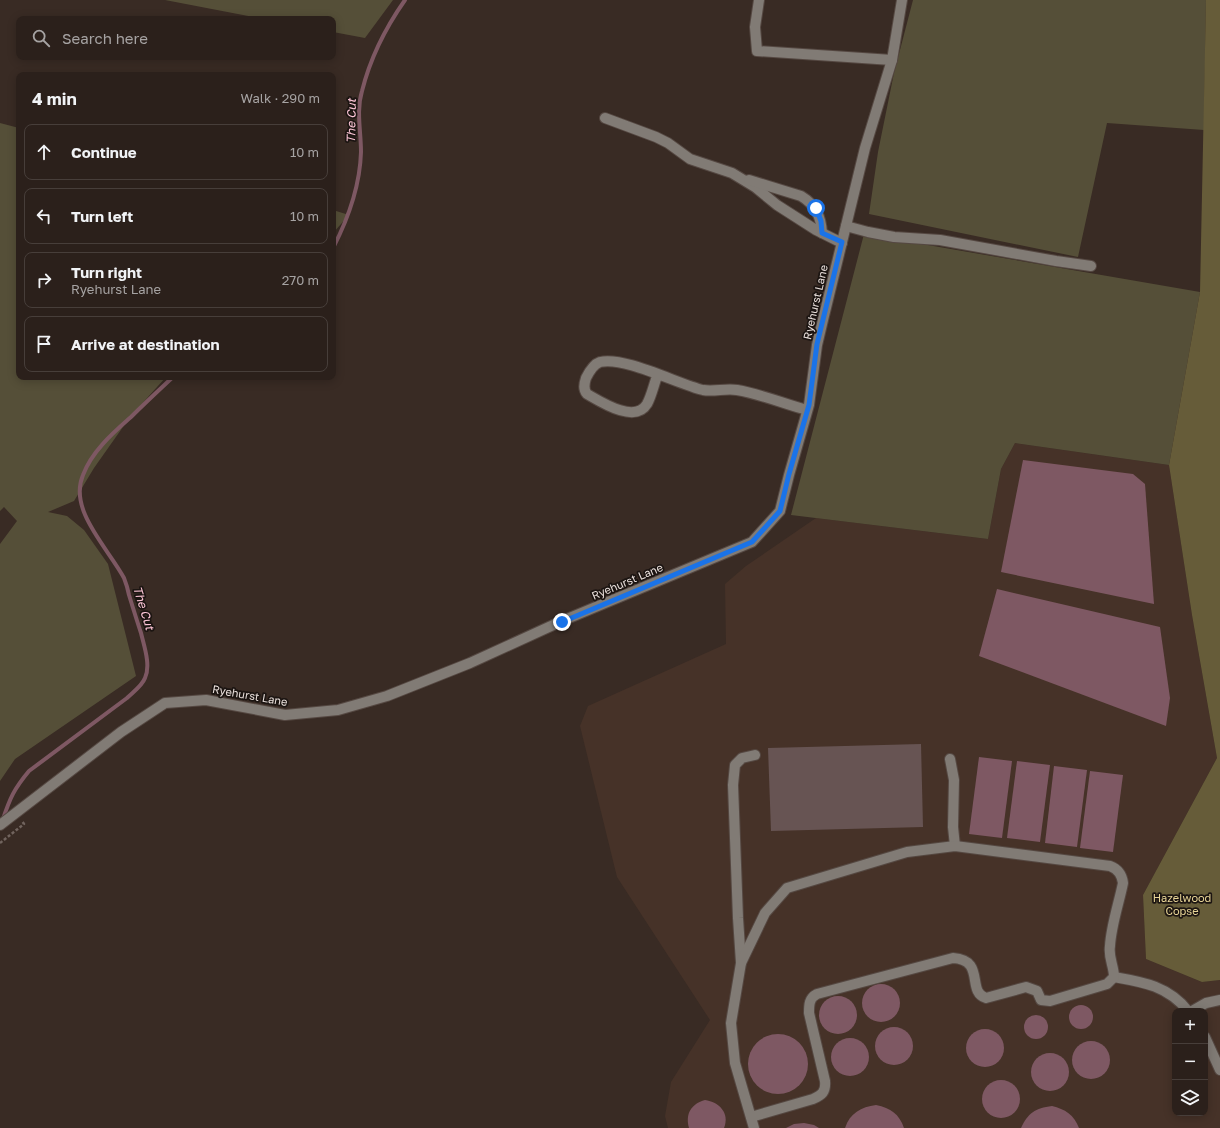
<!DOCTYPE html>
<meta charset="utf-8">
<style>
body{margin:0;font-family:"Golos Text",sans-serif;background:#332824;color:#f1f3f6}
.controls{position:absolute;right:12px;bottom:12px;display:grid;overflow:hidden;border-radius:8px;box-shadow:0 2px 10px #0003}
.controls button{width:36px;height:36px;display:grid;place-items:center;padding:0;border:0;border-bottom:1px solid #473e3a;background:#2b201b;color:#f1f3f6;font:20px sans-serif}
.stop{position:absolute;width:12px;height:12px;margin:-9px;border:3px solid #1a73e8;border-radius:50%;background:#fff}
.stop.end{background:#1a73e8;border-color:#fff;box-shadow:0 1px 4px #0008}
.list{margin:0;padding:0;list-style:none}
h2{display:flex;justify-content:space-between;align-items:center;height:52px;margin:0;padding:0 16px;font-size:17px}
h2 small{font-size:13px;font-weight:400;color:#a6a3a3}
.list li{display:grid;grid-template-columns:26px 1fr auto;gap:12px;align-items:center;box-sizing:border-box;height:56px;margin:0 8px 8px;padding:0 8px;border:1px solid #473e3a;border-radius:8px}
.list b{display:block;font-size:15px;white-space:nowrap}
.list p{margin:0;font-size:13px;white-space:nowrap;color:#a6a3a3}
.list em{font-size:13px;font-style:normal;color:#a6a3a3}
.icon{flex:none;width:22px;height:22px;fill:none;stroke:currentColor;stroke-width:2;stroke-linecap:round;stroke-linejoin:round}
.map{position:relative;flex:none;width:1220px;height:1128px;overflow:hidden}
.search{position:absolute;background:#2b201b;box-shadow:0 2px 10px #0003;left:16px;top:16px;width:320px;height:44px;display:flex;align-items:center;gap:10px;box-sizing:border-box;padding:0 14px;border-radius:8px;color:#a6a3a3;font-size:15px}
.panel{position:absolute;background:#2b201b;box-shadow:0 2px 10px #0003;left:16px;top:72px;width:320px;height:308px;border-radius:8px}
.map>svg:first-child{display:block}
.built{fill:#463228;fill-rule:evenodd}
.green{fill:#554f38}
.forest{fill:#665c39}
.water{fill:#7e5863}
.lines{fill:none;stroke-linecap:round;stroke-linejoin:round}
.stream{stroke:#7e5863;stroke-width:4}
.building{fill:#675453}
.minor-casing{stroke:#554842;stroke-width:12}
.path{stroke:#71645e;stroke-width:2.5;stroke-dasharray:3 2;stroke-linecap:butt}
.minor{stroke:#817b75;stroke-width:10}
.route{stroke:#1a73e8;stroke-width:5}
.labels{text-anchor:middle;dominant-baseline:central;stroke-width:3.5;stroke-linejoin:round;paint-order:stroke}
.street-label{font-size:11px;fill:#ebe1dd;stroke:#1c1512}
.park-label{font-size:11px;fill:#e7d496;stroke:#1c1512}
.water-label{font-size:12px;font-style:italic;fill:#ffc7d8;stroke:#1c1512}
</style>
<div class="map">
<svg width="1220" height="1128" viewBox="0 0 1220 1128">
<rect width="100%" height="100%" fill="#392b24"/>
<path class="built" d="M 1015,443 L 1169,465 L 1192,615 L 1217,758 L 1143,895 L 1146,959 L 1202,982 L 1220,980 L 1220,1128 L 668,1128 L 665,1116 L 671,1082 L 710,1020 L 617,877 L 580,726 L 588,706 L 726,644 L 725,584 L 746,566 L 816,518 L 988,539 L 1001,469 ZM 1175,1011 L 1205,1011 L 1205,1113 L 1175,1113 Z"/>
<g class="green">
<path d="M 165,0 L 393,0 L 365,38 L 333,32 L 333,19 L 264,19 Z"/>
<path d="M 913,0 L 1206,0 L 1204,130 L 1107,123 L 1078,257 L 869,214 L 878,152 L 894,73 Z"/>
<path d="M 0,123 L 19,128 L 19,377 L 166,377 L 130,417 L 94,468 L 74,501 L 48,512 L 67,516 L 84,530 L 108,564 L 136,676 L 15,759 L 0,781 L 0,544 L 17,521 L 4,507 L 0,511 Z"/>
<path d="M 333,210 L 349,215 L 333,233 Z"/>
<path d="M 864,234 L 1200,292 L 1169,465 L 1015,443 L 1001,469 L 988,539 L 791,515 Z"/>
</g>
<path class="forest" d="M 1206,0 L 1220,0 L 1220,980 L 1202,982 L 1146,959 L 1143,895 L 1217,758 L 1192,615 L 1169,465 L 1200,292 Z"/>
<g class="water">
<path d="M 1023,460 L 1133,474 L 1145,484 L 1154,604 L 1001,572 Z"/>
<path d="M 997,589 L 1160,627 L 1170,698 L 1166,726 L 979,656 Z"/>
<path d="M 979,757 L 1012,761 L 1002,838 L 969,834 Z"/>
<path d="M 1017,761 L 1050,765 L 1040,842 L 1007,838 Z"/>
<path d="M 1054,766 L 1087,770 L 1077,847 L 1045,843 Z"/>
<path d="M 1090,771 L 1123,775 L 1113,852 L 1080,848 Z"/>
<circle cx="881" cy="1003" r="19"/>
<circle cx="838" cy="1015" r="19"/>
<circle cx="1081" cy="1017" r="12"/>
<circle cx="1036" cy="1027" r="12"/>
<circle cx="894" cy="1046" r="19"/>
<circle cx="985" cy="1048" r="19"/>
<circle cx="778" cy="1064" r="30"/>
<circle cx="850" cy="1057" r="19"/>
<circle cx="1091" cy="1060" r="19"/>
<circle cx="1050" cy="1072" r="19"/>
<circle cx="1001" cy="1099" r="19"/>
<path d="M 705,1100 C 719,1102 730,1113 724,1128 L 689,1128 C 685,1114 691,1104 705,1100 Z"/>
<path d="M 876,1105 C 891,1108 899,1114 904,1128 L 845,1128 C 850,1113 861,1107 876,1105 Z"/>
<path d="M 1052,1106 C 1065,1109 1074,1115 1079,1128 L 1021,1128 C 1028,1113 1035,1108 1052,1106 Z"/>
<path d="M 804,1123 L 814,1125 L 819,1128 L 786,1128 L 794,1124 Z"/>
</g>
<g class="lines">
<g class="stream">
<path d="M 333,248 C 348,219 360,185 361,152 C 361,131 356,111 362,91 C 370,59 386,27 405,0"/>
<path d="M 3,819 C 10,798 14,789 29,771 L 127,698 C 133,692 142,686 145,678 C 151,665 144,646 141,633 C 137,621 133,608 129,595 C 128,590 126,583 124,578 C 108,548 68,510 83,475 C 92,451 113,433 131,417 C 145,403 159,390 173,377"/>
</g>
</g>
<path class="building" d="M 921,744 L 923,827 L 771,831 L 768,748 Z"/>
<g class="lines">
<g class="minor-casing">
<g id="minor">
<path d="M 759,0 L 755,27 L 757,51 L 892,60"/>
<path d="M 605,118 L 656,137 L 668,143 L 690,159 L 732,173 L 755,187 L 777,205 L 816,230 L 842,243"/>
<path d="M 749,180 L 801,196 C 816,205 821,217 822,233"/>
<path d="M 846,226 L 868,232 L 894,237 L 940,240 L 1056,261 L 1091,266"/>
<path d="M 658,374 C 654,383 652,395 647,404 C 635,424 601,402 587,394 C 583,389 584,384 586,378 C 589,372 594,364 600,362 C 624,356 678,384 703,390 C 714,392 726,388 737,390 C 761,394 784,404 807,410"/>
<path d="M 950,759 L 954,780 L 953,827 L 955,846"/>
<path d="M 0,825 L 121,732 L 165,703 L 206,700 L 285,715 L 338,710 L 387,696 L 470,663 L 562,621 L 752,542 L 780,511 L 789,475 L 809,405 L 817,345 L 822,324 L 865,148 L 892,60 L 902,0"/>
<path d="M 741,963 L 738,918 L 733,785 L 735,765 L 742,758 L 755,755"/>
<path d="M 1114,977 C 1143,982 1168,986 1188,1011"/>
<path d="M 1192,1011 L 1206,1003 L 1220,1000"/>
<path d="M 1205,1037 L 1220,1070"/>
<path d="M 751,1117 L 813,1099 C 822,1095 826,1092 825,1081 L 809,1013 C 809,1005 809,998 817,994 L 953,958 C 986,960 966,992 986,998 L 1026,987 L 1037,991 L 1041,1000 L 1050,1001 L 1107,984 L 1114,977 C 1114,966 1108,957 1110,946 C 1111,926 1119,903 1123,883 C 1122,875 1118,869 1110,866 L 955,846 L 907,852 L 787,888 L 765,913 L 741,963 L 731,1023 L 735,1063 L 754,1128"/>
</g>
</g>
<path class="path" d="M 0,843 L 24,824 L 22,821"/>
<use href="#minor" class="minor"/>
</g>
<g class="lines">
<path class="route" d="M 562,622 L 752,542 L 780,511 L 789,474 L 809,405 L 817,344 L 842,242 L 822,233 L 821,221 L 816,208"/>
</g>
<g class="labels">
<g class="street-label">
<text transform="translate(815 302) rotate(-77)">Ryehurst Lane</text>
<text transform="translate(627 581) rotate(-23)">Ryehurst Lane</text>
<text transform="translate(250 695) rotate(10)">Ryehurst Lane</text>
</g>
<g class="park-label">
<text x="1182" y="897">Hazelwood<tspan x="1182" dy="13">Copse</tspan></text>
</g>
<g class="water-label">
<text transform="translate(351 121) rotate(-89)">The Cut</text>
<text transform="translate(144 608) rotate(73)">The Cut</text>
</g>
</g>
</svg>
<div class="controls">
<button>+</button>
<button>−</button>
<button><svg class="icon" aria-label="layers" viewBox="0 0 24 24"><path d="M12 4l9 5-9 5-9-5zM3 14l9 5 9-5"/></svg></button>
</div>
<div class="stop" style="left:816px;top:208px"></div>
<div class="stop end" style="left:562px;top:622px"></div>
<div class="search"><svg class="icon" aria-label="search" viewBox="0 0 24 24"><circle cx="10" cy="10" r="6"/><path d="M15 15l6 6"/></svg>Search here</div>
<section class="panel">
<h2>4 min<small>Walk · 290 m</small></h2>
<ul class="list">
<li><svg class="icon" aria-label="ahead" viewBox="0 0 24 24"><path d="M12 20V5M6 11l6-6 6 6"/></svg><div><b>Continue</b></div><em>10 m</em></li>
<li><svg class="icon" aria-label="left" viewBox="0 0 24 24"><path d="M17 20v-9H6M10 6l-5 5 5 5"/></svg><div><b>Turn left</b></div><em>10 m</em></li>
<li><svg class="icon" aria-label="right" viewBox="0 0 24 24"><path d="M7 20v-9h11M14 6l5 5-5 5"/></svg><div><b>Turn right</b><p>Ryehurst Lane</p></div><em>270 m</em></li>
<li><svg class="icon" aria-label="arrive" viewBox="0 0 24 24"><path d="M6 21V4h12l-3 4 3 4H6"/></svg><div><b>Arrive at destination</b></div></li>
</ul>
</section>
</div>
